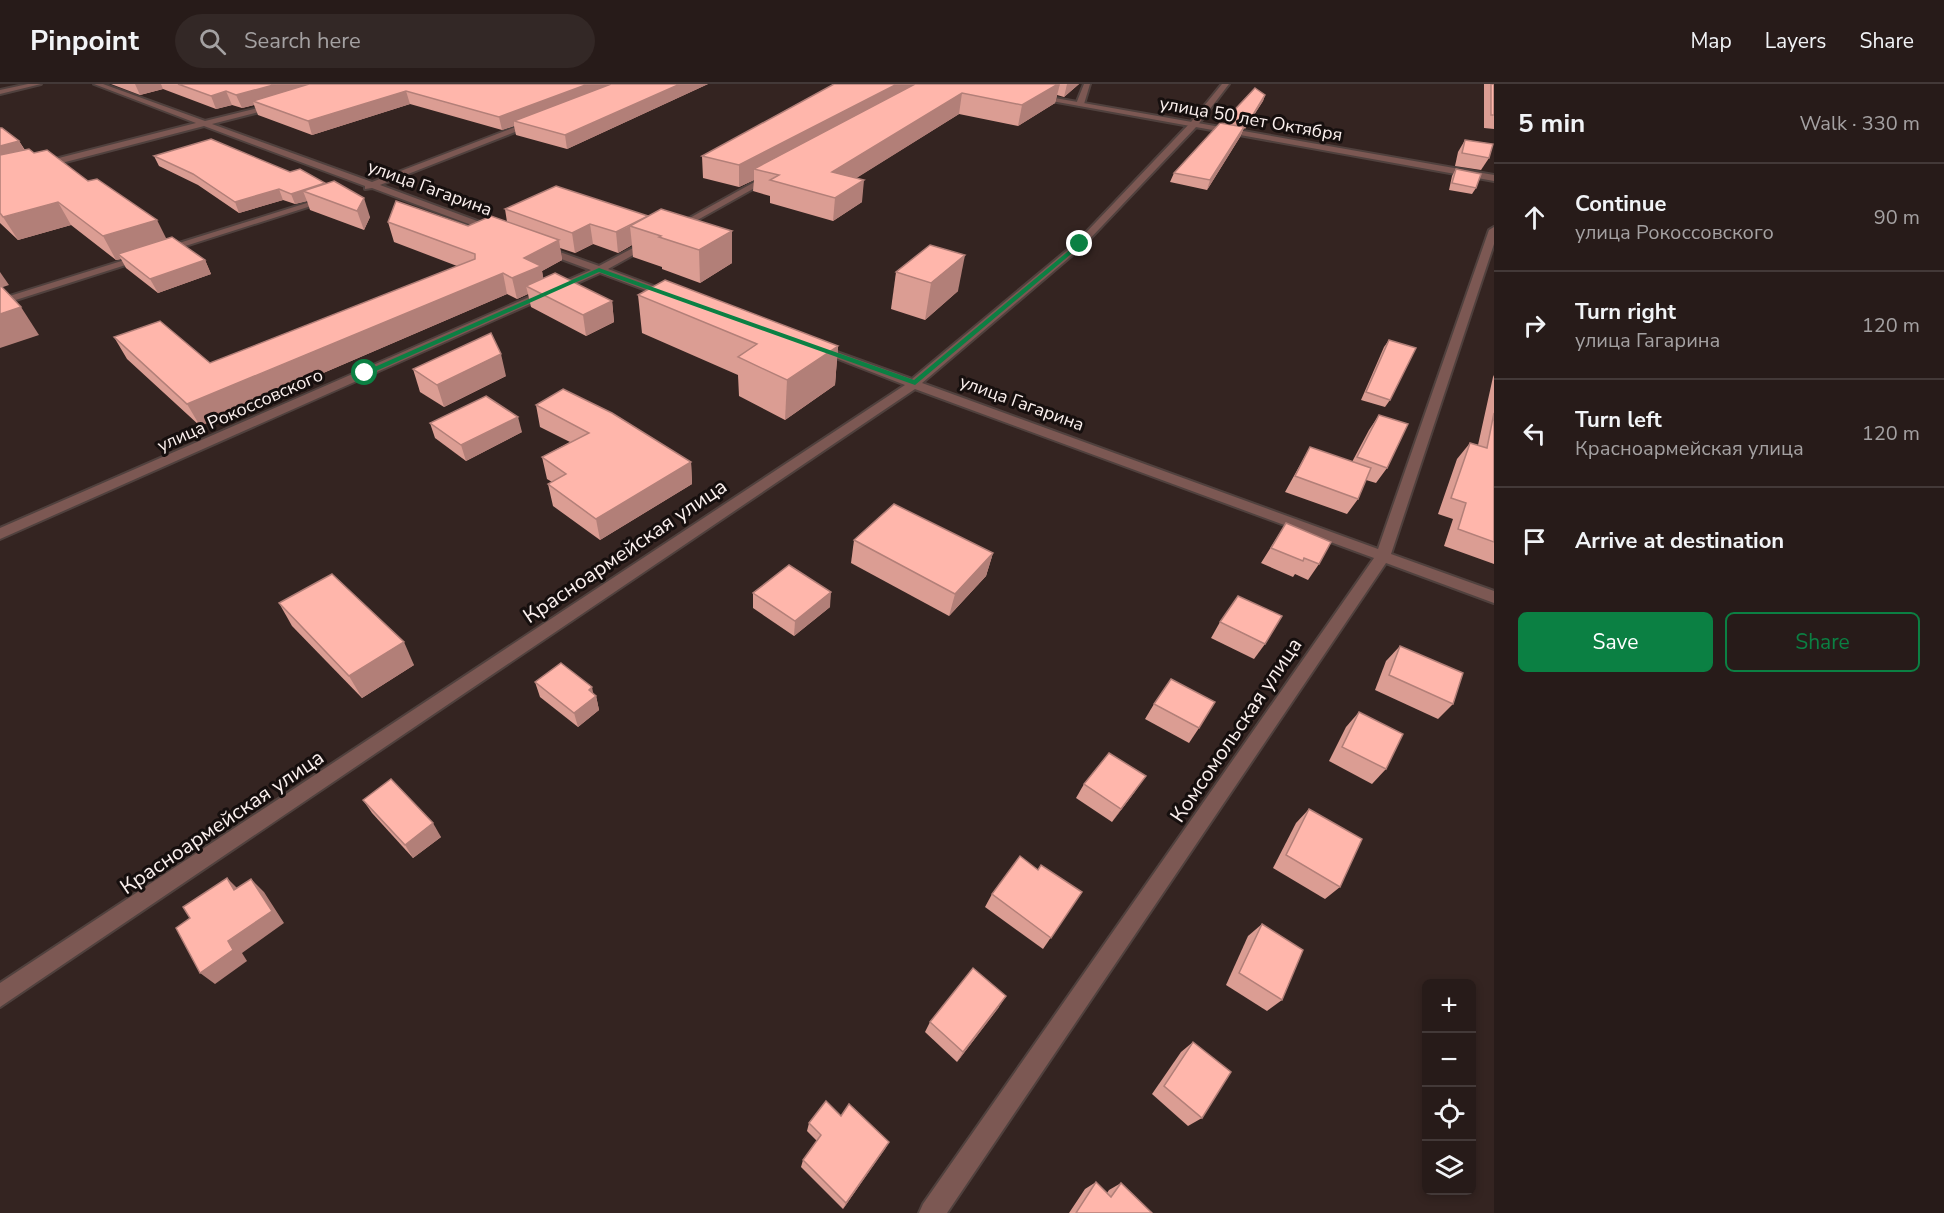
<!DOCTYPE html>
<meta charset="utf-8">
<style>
body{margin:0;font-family:"Nunito Sans",sans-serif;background:#332826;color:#f1f3f6}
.controls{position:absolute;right:18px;bottom:18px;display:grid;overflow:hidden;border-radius:9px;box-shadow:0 3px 9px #0003}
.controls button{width:54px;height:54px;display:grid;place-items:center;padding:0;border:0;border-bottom:2px solid #433938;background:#271b19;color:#f1f3f6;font:30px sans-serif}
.stop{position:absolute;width:18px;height:18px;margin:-14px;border:4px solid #0b8043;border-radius:50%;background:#fff}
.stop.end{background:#0b8043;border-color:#fff;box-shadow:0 2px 6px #0008}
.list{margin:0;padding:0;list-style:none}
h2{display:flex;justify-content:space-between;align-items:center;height:78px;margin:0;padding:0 24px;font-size:26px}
h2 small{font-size:20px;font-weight:400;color:#a4a1a2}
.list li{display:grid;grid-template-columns:39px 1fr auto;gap:18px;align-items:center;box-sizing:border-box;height:108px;padding:0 24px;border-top:2px solid #433938}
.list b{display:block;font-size:22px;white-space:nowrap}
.list p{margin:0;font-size:20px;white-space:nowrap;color:#a4a1a2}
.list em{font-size:20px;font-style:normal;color:#a4a1a2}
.actions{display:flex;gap:12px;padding:18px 24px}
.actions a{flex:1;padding:14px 0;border:2px solid #0b8043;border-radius:9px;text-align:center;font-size:21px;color:#0b8043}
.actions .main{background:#0b8043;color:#fff}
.icon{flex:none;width:33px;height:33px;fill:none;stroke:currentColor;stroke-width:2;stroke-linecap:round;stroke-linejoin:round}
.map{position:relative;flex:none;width:1494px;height:1129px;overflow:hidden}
header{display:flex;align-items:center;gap:36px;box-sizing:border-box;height:84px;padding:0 30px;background:#271b19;border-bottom:2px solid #433938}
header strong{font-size:28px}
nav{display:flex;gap:33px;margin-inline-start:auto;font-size:21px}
.search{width:420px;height:54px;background:#332826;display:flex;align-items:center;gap:15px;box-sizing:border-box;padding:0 21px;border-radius:33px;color:#a4a1a2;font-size:22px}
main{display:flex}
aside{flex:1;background:#271b19}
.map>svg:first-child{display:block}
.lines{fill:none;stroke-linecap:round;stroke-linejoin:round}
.minor-casing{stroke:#50413e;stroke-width:4}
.tertiary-casing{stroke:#50413e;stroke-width:4}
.minor{fill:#7c5853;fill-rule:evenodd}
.tertiary{fill:#7c5853;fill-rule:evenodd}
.wall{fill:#db9d93}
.shaded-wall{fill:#b27f78}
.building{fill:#ffb6ab;stroke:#b27f78;stroke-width:1.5}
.route{fill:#0b8043}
.labels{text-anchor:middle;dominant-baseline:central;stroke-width:6;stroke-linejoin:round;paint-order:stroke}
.far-street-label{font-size:18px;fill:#fbf0ee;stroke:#160f0e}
.street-label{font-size:21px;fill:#fbf0ee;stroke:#160f0e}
</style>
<header>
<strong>Pinpoint</strong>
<div class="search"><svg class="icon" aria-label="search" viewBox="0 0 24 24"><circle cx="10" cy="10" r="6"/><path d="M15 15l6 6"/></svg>Search here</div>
<nav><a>Map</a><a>Layers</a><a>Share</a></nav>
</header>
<main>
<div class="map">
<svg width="1494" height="1129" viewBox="0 0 1494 1129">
<rect width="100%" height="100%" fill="#342421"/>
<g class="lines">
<g class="minor-casing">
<g id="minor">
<path d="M 28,0 L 41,0 L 0,10 L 0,6 Z"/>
<path d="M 94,0 L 103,0 L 205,37 L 279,19 L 279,23 L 212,40 L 372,98 L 531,37 L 538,39 L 380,101 L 496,144 L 498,146 L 493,149 L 372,104 L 365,105 L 365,102 L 204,42 L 0,95 L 0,89 L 196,39 Z"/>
<path d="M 1084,0 L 1090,0 L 1084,20 L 1080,22 L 1076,20 Z"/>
<path d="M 1222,0 L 1229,0 L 1197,42 L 1083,162 L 922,299 L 1378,465 L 1489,146 L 1494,143 L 1494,160 L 1391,470 L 1494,507 L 1494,519 L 1386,479 L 947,1129 L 919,1129 L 923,1120 L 1374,474 L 915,305 L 0,923 L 0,899 L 902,303 L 905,301 L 810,264 L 812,262 L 820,262 L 912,295 L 1077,158 L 1191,38 Z"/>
<path d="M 769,90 L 776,92 L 676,148 L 668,146 Z"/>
<path d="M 326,113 L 333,115 L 0,221 L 0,215 Z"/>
<path d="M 650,155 L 653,156 L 653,160 L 608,185 L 675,210 L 675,214 L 667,214 L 600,189 L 0,455 L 0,444 L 591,186 L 537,166 L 537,162 L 543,162 L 599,182 Z"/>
</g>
</g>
<g class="tertiary-casing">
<path id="tertiary" d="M 1032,10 L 1494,91 L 1494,97 L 1035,14 Z"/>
</g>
<use href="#minor" class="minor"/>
<use href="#tertiary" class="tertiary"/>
</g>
<g class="wall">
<path d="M 111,0 L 708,0 L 567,65 L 516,51 L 514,42 L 502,46 L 410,20 L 312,51 L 258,31 L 254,21 L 242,24 L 232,21 L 216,25 L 163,5 L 140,11 Z"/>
<path d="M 834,0 L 1079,0 L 1064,13 L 1057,11 L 1055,19 L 1018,42 L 959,30 L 856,94 L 862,118 L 833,137 L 770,119 L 770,112 L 753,107 L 754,96 L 739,103 L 703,94 L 702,72 Z"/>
<path d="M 1484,0 L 1494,0 L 1494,45 L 1484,44 Z"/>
<path d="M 1265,11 L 1263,17 L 1245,45 L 1244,44 L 1240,53 L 1207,106 L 1170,98 L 1174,89 L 1224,40 L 1226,35 Z"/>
<path d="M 0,44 L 19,57 L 25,66 L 34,69 L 88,97 L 166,155 L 205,176 L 211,190 L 158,209 L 126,184 L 121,175 L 116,176 L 71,141 L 18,156 L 0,139 Z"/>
<path d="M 1465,56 L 1489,74 L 1481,86 L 1455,82 L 1458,68 Z"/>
<path d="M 154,72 L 290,88 L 325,99 L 370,133 L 364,146 L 310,126 L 307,117 L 295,120 L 283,116 L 239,129 L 198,101 L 159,82 Z"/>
<path d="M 1456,85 L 1476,104 L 1472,110 L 1449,106 L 1452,92 Z"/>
<path d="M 556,102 L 732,179 L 700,199 L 662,185 L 662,183 L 633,173 L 632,161 L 618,169 L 593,160 L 575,169 L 560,164 L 562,176 L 542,187 L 543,194 L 612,217 L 614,238 L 586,252 L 531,223 L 528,210 L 517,215 L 507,210 L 200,342 L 127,275 L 114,253 L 210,279 L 457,182 L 394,158 L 388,138 L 468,142 L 507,138 L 505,125 Z"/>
<path d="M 896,188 L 958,207 L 925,236 L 891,225 Z"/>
<path d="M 638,211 L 838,262 L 835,301 L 785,336 L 739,312 L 738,291 L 642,249 Z"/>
<path d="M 1389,256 L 1390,316 L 1385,323 L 1361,316 L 1384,263 Z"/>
<path d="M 413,285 L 506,292 L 444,323 L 420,308 Z"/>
<path d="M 1494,291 L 1494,480 L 1444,462 L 1453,435 L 1438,430 L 1457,375 L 1470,359 L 1478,361 L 1493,293 Z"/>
<path d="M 536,321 L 691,378 L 692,400 L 600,456 L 553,422 L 548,400 L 552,398 L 547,395 L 542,373 L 570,358 L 540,343 Z"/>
<path d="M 1379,331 L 1387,384 L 1376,399 L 1366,396 L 1358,415 L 1347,430 L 1285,408 L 1310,363 L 1352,378 L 1369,346 Z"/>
<path d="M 430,339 L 522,348 L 466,377 L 435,354 Z"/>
<path d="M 1286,439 L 1319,480 L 1308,496 L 1295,490 L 1293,493 L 1261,479 Z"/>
<path d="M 854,456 L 993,469 L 986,492 L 949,532 L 851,479 Z"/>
<path d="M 753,509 L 830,523 L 794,552 L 753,524 Z"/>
<path d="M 279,519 L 414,581 L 362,614 L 292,542 Z"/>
<path d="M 1220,538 L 1265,560 L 1254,575 L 1211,554 Z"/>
<path d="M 1400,562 L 1453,620 L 1438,635 L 1375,606 L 1386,577 Z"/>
<path d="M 535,598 L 594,610 L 596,612 L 599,626 L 578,643 L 540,613 Z"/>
<path d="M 1154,620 L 1199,644 L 1189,659 L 1145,635 Z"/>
<path d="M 1359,628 L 1386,685 L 1372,700 L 1329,677 L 1346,643 Z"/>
<path d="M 1084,700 L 1136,706 L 1112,738 L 1076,714 Z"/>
<path d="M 363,716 L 441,753 L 413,774 L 372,729 Z"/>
<path d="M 1309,725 L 1340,803 L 1325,815 L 1273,784 L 1296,739 Z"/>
<path d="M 1038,786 L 1082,808 L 1043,865 L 985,823 L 992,810 Z"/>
<path d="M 1262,840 L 1282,916 L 1267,927 L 1226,901 L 1248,852 Z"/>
<path d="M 999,923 L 957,978 L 925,948 L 930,938 Z"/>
<path d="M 1193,958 L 1202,1034 L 1188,1042 L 1152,1010 L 1181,968 Z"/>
<path d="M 841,1032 L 889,1058 L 843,1125 L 801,1083 L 803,1076 L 817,1057 L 807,1047 L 809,1039 Z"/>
<path d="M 1096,1098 L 1107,1109 L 1109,1106 L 1121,1099 L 1152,1129 L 1069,1129 L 1085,1105 Z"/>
</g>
<g class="shaded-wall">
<path d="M 135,0 L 161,0 L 163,5 L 140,11 Z"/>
<path d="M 277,0 L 328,0 L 253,17 L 254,21 L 242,24 L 236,11 Z"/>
<path d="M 588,0 L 624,0 L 514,37 L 514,42 L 502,46 L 499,33 Z"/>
<path d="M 680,0 L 708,0 L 567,65 L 565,51 Z"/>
<path d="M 897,0 L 931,0 L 754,85 L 754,96 L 739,103 L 739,81 Z"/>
<path d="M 1058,0 L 1060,0 L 1055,19 L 1018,42 L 1022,21 Z"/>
<path d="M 1067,0 L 1079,0 L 1064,13 Z"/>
<path d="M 226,7 L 232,21 L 216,25 L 211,12 Z"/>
<path d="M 406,7 L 410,20 L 312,51 L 308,37 Z"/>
<path d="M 962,9 L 959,30 L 831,110 L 832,88 Z"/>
<path d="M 1265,11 L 1263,17 L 1245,45 L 1248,39 Z"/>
<path d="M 1244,43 L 1240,53 L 1207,106 L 1210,96 Z"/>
<path d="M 19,57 L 32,79 L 0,87 L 0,62 Z"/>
<path d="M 864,96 L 862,118 L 833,137 L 835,114 Z"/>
<path d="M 325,99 L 329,110 L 303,107 L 307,117 L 295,120 L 291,110 Z"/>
<path d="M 279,105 L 283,116 L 239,129 L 235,118 Z"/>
<path d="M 364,114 L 370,133 L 364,146 L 357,127 Z"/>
<path d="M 58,118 L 71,141 L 18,156 L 3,133 Z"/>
<path d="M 157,136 L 169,160 L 118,170 L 121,175 L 116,176 L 103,152 Z"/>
<path d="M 590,140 L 593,160 L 575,169 L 572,149 Z"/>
<path d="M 630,142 L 632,161 L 618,169 L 616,148 Z"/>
<path d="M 732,147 L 732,179 L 700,199 L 699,166 Z"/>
<path d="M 559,156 L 562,176 L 542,187 L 545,203 L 526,202 L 528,210 L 517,215 L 512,194 L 524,174 Z"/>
<path d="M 965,171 L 958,207 L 925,236 L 931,199 Z"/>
<path d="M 205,176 L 211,190 L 158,209 L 150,195 Z"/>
<path d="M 0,188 L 9,201 L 0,204 Z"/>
<path d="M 503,189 L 507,210 L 200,342 L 187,320 Z"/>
<path d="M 612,217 L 614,238 L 586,252 L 583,231 Z"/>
<path d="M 21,223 L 39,251 L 0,264 L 0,230 Z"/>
<path d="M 838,262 L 835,301 L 785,336 L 787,296 Z"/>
<path d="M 501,270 L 506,292 L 444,323 L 437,301 Z"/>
<path d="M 518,333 L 522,348 L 466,377 L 461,361 Z"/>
<path d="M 691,378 L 692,400 L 600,456 L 596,435 Z"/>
<path d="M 993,469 L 986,492 L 949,532 L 955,510 Z"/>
<path d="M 831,508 L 830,523 L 794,552 L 795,537 Z"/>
<path d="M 404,558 L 414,581 L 362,614 L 349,592 Z"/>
<path d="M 592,603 L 594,613 L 596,612 L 599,626 L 578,643 L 574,629 L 589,606 Z"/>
<path d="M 1146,692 L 1136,706 L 1112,738 L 1121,725 Z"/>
<path d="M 433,739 L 441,753 L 413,774 L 405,761 Z"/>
<path d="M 227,794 L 240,807 L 234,806 Z"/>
<path d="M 251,795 L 264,808 L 284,839 L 242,869 L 247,877 L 215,900 L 200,889 L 228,857 Z"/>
<path d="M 1006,912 L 999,923 L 957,978 L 963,968 Z"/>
<path d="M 889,1058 L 885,1065 L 843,1125 L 846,1119 Z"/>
</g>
<g class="building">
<path d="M 178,0 L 277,0 L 236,11 L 226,7 L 211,12 Z"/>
<path d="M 309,0 L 588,0 L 499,33 L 406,7 L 308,37 L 253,17 Z"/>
<path d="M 611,0 L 680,0 L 565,51 L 514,37 Z"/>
<path d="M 834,0 L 897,0 L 739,81 L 702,72 Z"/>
<path d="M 915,0 L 1058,0 L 1022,21 L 962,9 L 832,88 L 864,96 L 835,114 L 770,96 L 779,91 L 754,85 Z"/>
<rect x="1491" y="0" width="3" height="31"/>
<path d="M 1255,4 L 1265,11 L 1248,39 L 1226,35 Z"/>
<path d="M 1220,39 L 1244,43 L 1210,96 L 1174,89 Z"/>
<path d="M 0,44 L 2,44 L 19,57 L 0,62 Z"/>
<path d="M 211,55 L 290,88 L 300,85 L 325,99 L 291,110 L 279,105 L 235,118 L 193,90 L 154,72 Z"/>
<path d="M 1465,56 L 1493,60 L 1489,74 L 1462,69 Z"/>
<path d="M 29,65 L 34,69 L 47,66 L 88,97 L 97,95 L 157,136 L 103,152 L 58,118 L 3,133 L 0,129 L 0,71 Z"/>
<path d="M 1456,85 L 1481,90 L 1476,104 L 1452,99 Z"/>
<path d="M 334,97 L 364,114 L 357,127 L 303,107 Z"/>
<path d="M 556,102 L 648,132 L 616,148 L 590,140 L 572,149 L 505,125 Z"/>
<path d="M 396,117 L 468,142 L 491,132 L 559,156 L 524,174 L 541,182 L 512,194 L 503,189 L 187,320 L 114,253 L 160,237 L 210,279 L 475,175 L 475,170 L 388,138 Z"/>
<path d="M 661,125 L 732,147 L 699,166 L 659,153 L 661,152 L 630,142 Z"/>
<path d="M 172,153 L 205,176 L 150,195 L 118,170 Z"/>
<path d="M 930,161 L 965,171 L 931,199 L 896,188 Z"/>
<path d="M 555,189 L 612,217 L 583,231 L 526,202 Z"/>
<path d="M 665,196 L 838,262 L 787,296 L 738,273 L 757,260 L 638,211 Z"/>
<path d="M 0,201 L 21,223 L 0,230 Z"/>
<path d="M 491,249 L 501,270 L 437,301 L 413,285 Z"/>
<path d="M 1389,256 L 1416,264 L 1390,316 L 1366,308 Z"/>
<path d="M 563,305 L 612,329 L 691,378 L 596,435 L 548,400 L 566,390 L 542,373 L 589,349 L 536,321 Z"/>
<path d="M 486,312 L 518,333 L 461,361 L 430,339 Z"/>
<path d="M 1494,329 L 1494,458 L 1458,445 L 1466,419 L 1451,414 L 1470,359 L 1487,364 Z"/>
<path d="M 1379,331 L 1408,340 L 1387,384 L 1357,373 Z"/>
<path d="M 1310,363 L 1371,384 L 1358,415 L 1295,392 Z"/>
<path d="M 894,420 L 993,469 L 955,510 L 854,456 Z"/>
<path d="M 1286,439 L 1331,458 L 1319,480 L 1304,474 L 1303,477 L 1271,464 Z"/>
<path d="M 789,481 L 831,508 L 795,537 L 753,509 Z"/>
<path d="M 332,490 L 404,558 L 349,592 L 279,519 Z"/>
<path d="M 1238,512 L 1282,532 L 1265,560 L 1220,538 Z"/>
<path d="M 1400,562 L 1463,589 L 1453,620 L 1389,591 Z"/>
<path d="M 561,579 L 592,603 L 589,606 L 596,612 L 574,629 L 535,598 Z"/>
<path d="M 1171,595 L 1215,618 L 1199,644 L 1154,620 Z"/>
<path d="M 1359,628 L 1403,650 L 1386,685 L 1342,663 Z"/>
<path d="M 1109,669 L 1146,692 L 1121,725 L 1084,700 Z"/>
<path d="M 391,695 L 433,739 L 405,761 L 363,716 Z"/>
<path d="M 1309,725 L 1362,755 L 1340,803 L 1286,771 Z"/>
<path d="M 1020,772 L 1038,786 L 1041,781 L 1082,808 L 1051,854 L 992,810 Z"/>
<path d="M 227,794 L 234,806 L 251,795 L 272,827 L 228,857 L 233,866 L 200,889 L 176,844 L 190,834 L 183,823 Z"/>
<path d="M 1262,840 L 1303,866 L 1282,916 L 1239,889 Z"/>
<path d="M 973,884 L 1006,912 L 963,968 L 930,938 Z"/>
<path d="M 1193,958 L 1231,988 L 1202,1034 L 1164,1002 Z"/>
<path d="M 826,1017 L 841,1032 L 849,1020 L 889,1058 L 846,1119 L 803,1076 L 821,1051 L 809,1039 Z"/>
<path d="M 1096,1098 L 1111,1113 L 1121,1099 L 1152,1129 L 1076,1129 Z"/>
</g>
<path class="route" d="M 1078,159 L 1083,160 L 915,301 L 599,188 L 367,291 L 361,289 L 599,184 L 914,296 Z"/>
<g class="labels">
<g class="far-street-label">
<text transform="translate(1251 35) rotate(10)">улица 50 лет Октября</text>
<text transform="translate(430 104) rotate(20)">улица Гагарина</text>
<text transform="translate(1022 319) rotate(20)">улица Гагарина</text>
<text transform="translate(240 326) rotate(-24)">улица Рокоссовского</text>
</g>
<g class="street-label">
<text transform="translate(625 467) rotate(-34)">Красноармейская улица</text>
<text transform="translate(1236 646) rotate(-56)">Комсомольская улица</text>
<text transform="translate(222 738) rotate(-34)">Красноармейская улица</text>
</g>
</g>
</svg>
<div class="controls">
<button>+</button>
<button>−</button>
<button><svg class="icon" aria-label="locate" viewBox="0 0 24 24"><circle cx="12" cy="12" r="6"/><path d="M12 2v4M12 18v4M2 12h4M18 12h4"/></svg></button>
<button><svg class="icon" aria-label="layers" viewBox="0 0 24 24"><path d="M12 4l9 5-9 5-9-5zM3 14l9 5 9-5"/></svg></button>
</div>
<div class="stop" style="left:365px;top:289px"></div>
<div class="stop end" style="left:1080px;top:160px"></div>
</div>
<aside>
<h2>5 min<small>Walk · 330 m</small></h2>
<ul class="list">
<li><svg class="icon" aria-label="ahead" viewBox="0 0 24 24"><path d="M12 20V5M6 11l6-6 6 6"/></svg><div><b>Continue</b><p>улица Рокоссовского</p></div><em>90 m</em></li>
<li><svg class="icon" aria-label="right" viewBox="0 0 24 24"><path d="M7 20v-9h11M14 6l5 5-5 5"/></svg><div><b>Turn right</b><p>улица Гагарина</p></div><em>120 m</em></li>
<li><svg class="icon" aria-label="left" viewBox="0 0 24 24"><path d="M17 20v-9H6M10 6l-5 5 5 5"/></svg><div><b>Turn left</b><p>Красноармейская улица</p></div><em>120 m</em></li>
<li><svg class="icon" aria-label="arrive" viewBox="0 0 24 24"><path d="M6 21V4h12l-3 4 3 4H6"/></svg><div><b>Arrive at destination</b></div></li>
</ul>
<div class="actions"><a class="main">Save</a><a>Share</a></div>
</aside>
</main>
